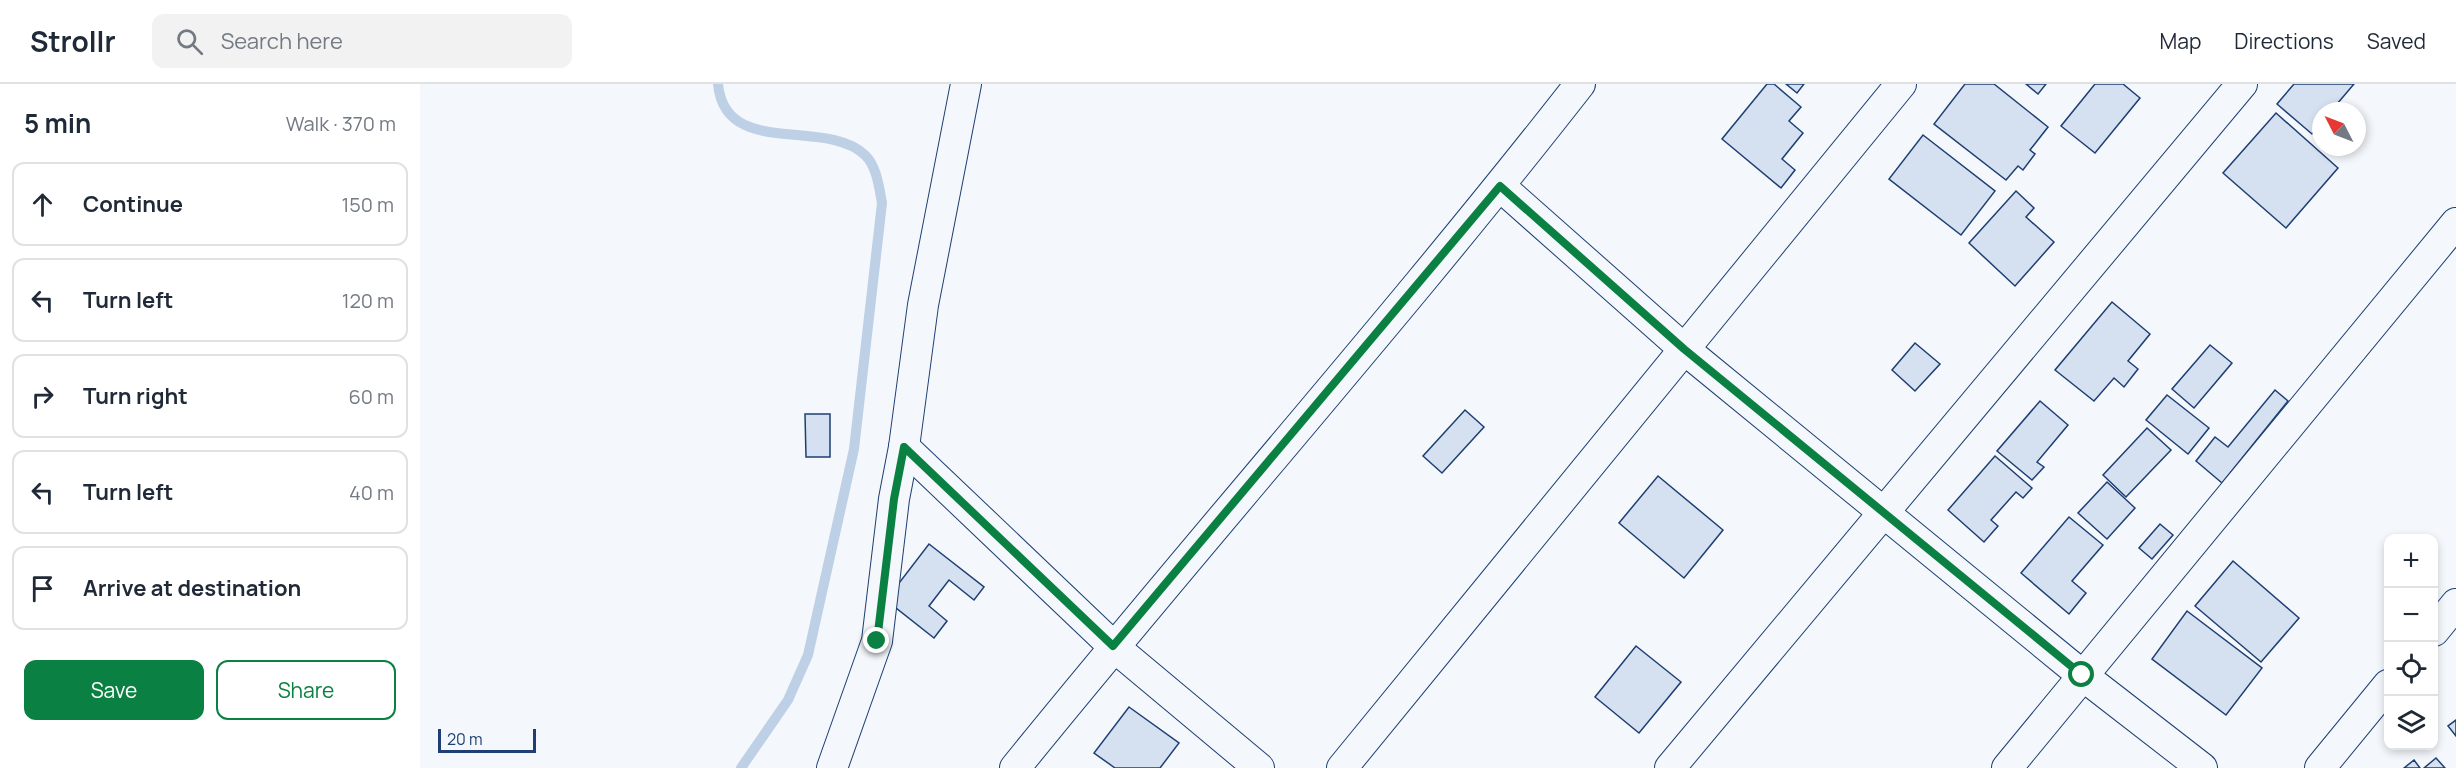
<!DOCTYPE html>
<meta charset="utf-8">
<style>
body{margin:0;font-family:Manrope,sans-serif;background:#f2f2f3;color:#1f2937}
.controls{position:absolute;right:18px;bottom:18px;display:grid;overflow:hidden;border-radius:12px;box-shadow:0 3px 9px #0003}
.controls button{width:54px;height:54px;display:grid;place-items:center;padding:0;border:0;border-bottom:2px solid #e0e1e3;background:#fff;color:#1f2937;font:30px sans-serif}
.compass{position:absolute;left:1892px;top:18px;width:54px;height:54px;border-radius:50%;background:#fff;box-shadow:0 3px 9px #0003;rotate:312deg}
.scale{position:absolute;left:18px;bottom:15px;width:98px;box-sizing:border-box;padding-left:6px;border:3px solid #1d3f73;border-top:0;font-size:16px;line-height:21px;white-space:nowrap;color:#1d3f73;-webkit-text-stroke:4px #f4f7fb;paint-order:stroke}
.stop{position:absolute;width:18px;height:18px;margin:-14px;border:4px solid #0b8043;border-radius:50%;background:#fff}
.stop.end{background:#0b8043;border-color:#fff;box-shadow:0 2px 6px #0008}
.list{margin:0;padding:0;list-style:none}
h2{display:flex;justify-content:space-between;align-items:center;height:78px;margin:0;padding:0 24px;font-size:26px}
h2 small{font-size:20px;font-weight:400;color:#747a83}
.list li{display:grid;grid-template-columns:39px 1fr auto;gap:18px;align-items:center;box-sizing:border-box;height:84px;margin:0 12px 12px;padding:0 12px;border:2px solid #e0e1e3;border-radius:12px}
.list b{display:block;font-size:22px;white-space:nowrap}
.list em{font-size:20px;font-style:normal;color:#747a83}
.actions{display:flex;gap:12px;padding:18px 24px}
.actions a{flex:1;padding:14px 0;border:2px solid #0b8043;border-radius:12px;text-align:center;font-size:21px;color:#0b8043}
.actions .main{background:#0b8043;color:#fff}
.icon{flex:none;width:33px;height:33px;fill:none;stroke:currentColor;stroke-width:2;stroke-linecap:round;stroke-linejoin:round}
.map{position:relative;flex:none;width:2036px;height:684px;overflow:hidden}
header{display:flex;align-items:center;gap:36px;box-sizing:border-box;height:84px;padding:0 30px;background:#fff;border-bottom:2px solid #e0e1e3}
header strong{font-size:28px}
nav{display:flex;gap:33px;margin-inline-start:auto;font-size:21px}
.search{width:420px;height:54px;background:#f2f2f3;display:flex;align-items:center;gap:15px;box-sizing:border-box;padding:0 21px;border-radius:12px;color:#747a83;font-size:22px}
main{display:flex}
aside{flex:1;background:#fff}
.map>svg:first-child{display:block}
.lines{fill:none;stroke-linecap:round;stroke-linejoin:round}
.stream{stroke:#bed0e5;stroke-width:10}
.building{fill:#d5e0f0;stroke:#1d3f73;stroke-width:1.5}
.minor-casing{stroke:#1d3f73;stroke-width:32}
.minor{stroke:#f4f7fb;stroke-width:30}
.route{stroke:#0b8043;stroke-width:8}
</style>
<header>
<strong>Strollr</strong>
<div class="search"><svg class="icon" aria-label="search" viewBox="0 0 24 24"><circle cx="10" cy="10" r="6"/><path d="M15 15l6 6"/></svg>Search here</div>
<nav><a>Map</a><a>Directions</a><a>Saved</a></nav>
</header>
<main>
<aside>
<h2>5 min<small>Walk · 370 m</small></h2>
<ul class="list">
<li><svg class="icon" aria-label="ahead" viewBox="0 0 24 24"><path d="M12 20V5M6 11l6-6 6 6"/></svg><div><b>Continue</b></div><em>150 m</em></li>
<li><svg class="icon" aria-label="left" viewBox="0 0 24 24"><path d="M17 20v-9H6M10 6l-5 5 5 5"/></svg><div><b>Turn left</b></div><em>120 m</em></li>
<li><svg class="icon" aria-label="right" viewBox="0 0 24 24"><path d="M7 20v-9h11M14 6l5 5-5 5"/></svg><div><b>Turn right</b></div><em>60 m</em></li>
<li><svg class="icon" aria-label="left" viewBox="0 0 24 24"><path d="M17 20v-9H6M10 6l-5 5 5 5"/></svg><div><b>Turn left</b></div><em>40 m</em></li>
<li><svg class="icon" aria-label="arrive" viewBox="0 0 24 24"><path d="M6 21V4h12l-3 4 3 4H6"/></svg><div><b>Arrive at destination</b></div></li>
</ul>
<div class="actions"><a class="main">Save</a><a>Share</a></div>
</aside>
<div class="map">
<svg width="2036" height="684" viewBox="0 0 2036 684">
<rect width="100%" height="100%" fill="#f4f7fb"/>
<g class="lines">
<path class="stream" d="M 298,0 C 305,75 405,33 445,71 C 457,83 459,103 462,119 L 434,365 L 388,571 L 368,616 L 321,684"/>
</g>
<g class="building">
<path d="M 1347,0 L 1354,0 L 1381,23 L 1369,37 L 1383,49 L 1362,75 L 1375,86 L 1361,104 L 1302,55 Z"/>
<path d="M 1366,0 L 1384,0 L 1377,9 Z"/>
<path d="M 1545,0 L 1574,0 L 1628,43 L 1610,66 L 1615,70 L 1603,86 L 1598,82 L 1586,96 L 1514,40 Z"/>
<path d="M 1606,0 L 1626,0 L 1618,10 Z"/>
<path d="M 1675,0 L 1703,0 L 1720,14 L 1675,69 L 1641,42 Z"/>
<path d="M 1874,0 L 1934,0 L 1911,27 L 1901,27 L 1901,39 L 1892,50 L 1857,20 Z"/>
<path d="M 1856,29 L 1918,84 L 1866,144 L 1803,89 Z"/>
<path d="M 1503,51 L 1575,107 L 1541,151 L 1469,95 Z"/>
<path d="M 1596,107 L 1614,124 L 1606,133 L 1634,158 L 1595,202 L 1549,159 Z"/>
<path d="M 1692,218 L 1730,250 L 1708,277 L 1718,285 L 1704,303 L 1694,294 L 1674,317 L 1635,286 Z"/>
<path d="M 1495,259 L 1520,280 L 1495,307 L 1472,286 Z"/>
<path d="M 1790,261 L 1812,279 L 1774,324 L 1752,305 Z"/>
<path d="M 1855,306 L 1868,317 L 1802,399 L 1776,377 L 1795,353 L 1808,363 Z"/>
<path d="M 1747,311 L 1789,344 L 1768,370 L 1726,336 Z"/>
<path d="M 1620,317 L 1648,341 L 1617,378 L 1624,383 L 1612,396 L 1577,367 Z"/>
<path d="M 1045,326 L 1064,343 L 1022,389 L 1003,372 Z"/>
<path d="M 385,330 L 410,330 L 410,373 L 386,373 Z"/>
<path d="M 1727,344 L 1751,366 L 1706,413 L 1683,391 Z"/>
<path d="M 1575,372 L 1612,404 L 1603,414 L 1596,408 L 1571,436 L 1578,442 L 1564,458 L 1528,426 Z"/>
<path d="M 1238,392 L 1303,446 L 1264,494 L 1199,439 Z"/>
<path d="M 1687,398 L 1715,424 L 1687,455 L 1658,429 Z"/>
<path d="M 1649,433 L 1683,461 L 1652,497 L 1666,509 L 1649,530 L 1601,489 Z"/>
<path d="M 1740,440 L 1753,451 L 1732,475 L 1719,464 Z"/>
<path d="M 509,460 L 564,503 L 554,516 L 529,496 L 509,522 L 527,537 L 514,554 L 466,516 Z"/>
<path d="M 1813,477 L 1879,534 L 1841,578 L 1775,522 Z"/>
<path d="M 1767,527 L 1842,584 L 1806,631 L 1732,575 Z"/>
<path d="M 1216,562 L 1261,598 L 1219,649 L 1175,613 Z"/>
<path d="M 709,623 L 759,659 L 740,684 L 695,684 L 674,669 Z"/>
<path d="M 2036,636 L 2036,652 L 2028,642 Z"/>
<path d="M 2016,674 L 2025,684 L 2004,684 Z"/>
<path d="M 1994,676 L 2000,684 L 1984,684 Z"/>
</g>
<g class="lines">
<g class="minor-casing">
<g id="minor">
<path d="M 1080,102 L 1264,265 L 1662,591 L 1782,684"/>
<path d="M 484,363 L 693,562 L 839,684"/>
<path d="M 2014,547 L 2036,520"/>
<path d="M 412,684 L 457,557 L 474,415 L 484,363 L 503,221 L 546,0"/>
<path d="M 595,684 C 781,454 978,233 1160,0"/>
<path d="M 922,684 L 1481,0"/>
<path d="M 1250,684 L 1822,0"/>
<path d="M 1587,684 L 2036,139"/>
<path d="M 1900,684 L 1968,601"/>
</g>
</g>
<use href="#minor" class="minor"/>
</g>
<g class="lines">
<path class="route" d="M 457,557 L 474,415 L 484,363 L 693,562 L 1080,102 L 1264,265 L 1662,591"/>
</g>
</svg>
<div class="controls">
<button>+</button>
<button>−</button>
<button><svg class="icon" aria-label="locate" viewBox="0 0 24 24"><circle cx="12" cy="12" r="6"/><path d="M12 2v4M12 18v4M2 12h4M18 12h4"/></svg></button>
<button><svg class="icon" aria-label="layers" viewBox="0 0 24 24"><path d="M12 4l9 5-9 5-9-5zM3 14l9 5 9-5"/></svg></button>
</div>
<svg class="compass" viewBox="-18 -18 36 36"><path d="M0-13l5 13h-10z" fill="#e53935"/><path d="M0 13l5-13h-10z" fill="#747a83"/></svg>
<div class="scale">20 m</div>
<div class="stop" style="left:1662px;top:591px"></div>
<div class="stop end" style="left:457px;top:557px"></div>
</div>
</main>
